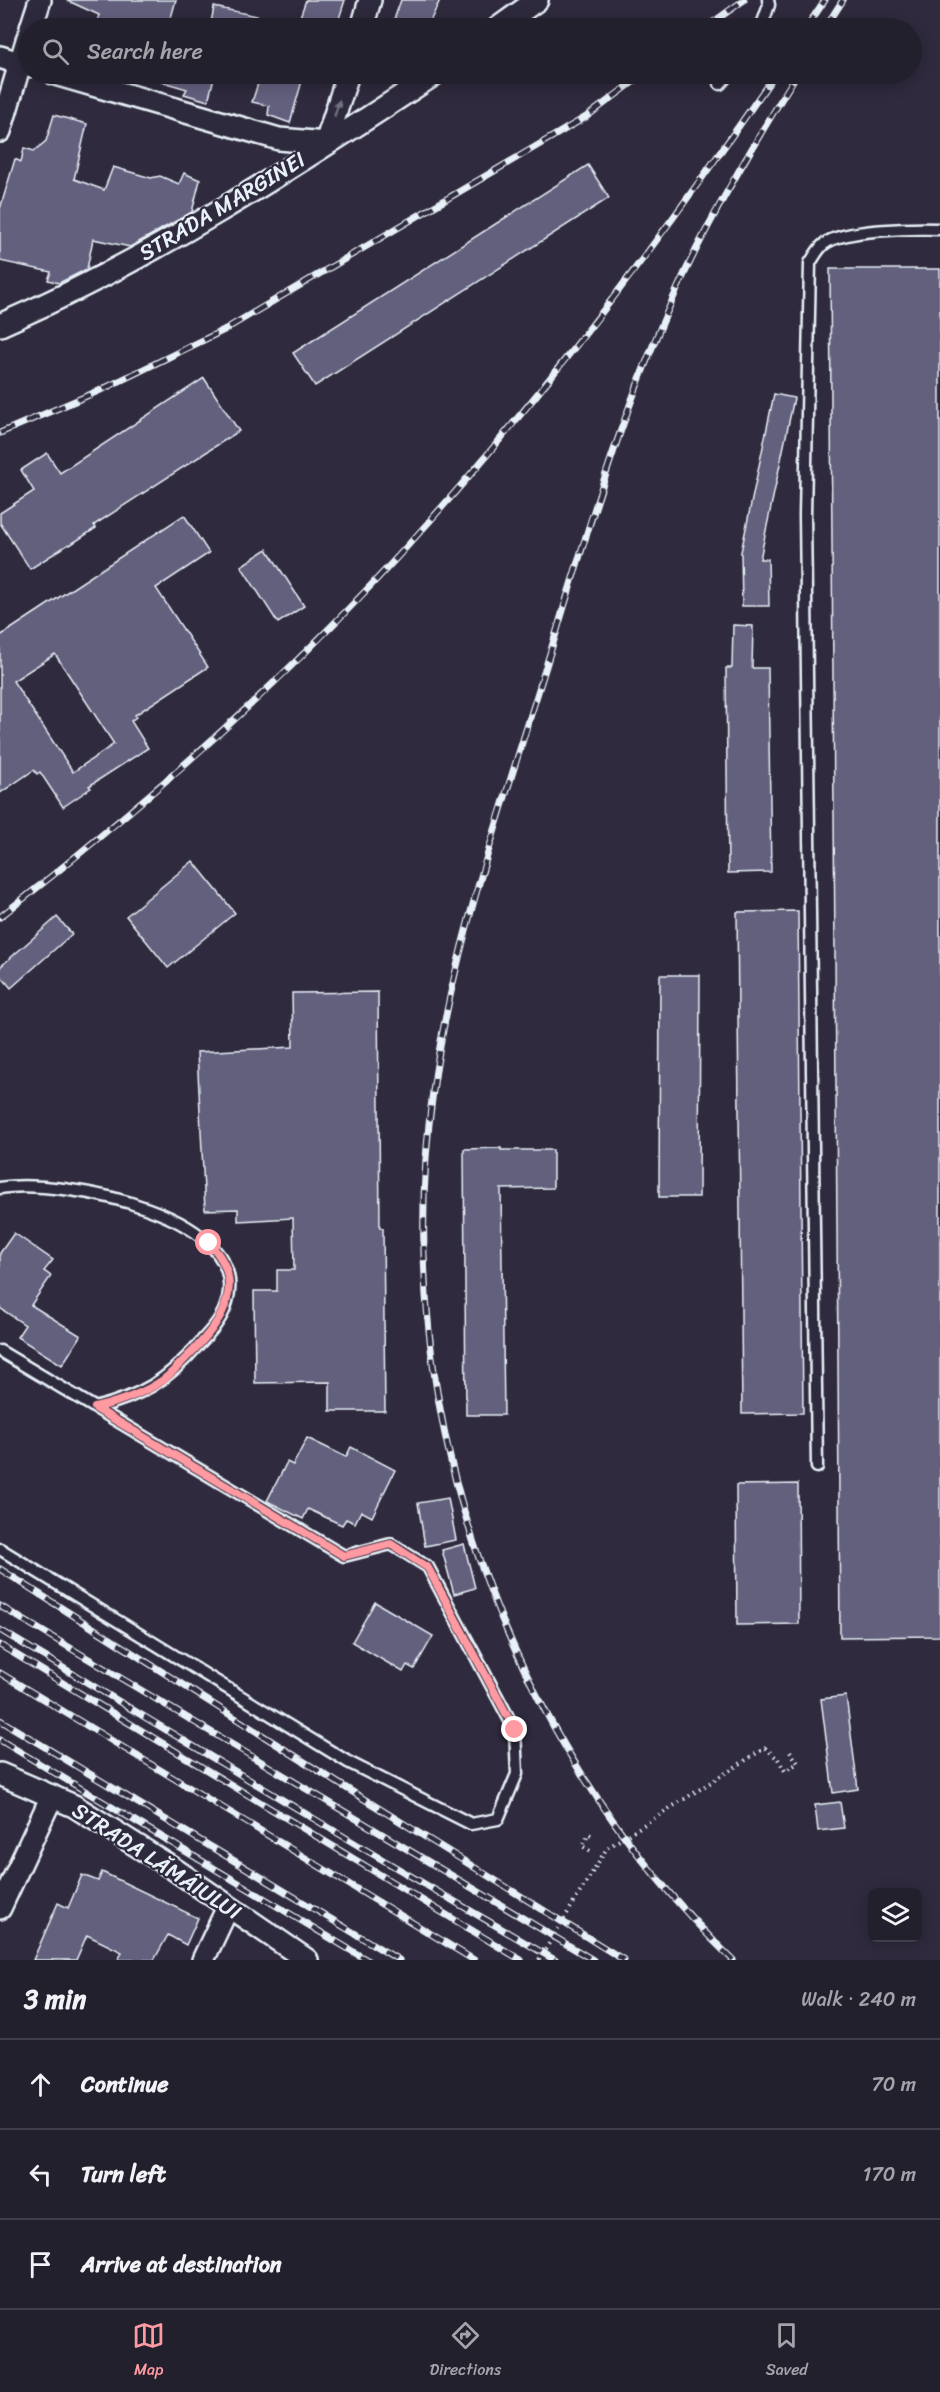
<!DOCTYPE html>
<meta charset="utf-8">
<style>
body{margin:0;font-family:Sriracha,sans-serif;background:#2f2d3a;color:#f1f3f6}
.controls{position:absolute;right:18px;bottom:18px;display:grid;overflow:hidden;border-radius:9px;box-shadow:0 3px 15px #0003}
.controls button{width:54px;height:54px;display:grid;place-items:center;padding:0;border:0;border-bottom:2px solid #403e4a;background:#23202e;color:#f1f3f6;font:30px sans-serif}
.stop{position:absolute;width:18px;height:18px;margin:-14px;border:4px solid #ff9aa2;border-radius:50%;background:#fff}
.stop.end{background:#ff9aa2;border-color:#fff;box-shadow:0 2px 6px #0008}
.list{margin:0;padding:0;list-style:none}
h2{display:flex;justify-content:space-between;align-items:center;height:78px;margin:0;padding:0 24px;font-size:26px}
h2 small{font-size:20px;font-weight:400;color:#a3a3aa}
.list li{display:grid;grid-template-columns:39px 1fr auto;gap:18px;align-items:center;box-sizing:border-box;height:90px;padding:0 24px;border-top:2px solid #403e4a}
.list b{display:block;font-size:22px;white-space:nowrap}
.list em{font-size:20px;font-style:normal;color:#a3a3aa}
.icon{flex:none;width:33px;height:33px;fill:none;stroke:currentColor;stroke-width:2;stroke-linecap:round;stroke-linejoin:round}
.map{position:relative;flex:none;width:940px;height:1960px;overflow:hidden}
.search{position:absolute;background:#23202e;box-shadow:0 3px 15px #0003;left:18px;right:18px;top:18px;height:66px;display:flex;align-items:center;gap:15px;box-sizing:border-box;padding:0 21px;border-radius:33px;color:#a3a3aa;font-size:22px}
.sheet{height:348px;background:#23202e}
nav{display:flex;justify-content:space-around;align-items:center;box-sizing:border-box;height:84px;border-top:2px solid #403e4a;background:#23202e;font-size:16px;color:#a3a3aa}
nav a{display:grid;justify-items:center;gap:3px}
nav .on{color:#ff9aa2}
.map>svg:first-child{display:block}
.building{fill:#63607e;stroke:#e8f1f8;stroke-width:1.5;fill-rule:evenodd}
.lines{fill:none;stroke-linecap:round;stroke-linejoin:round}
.lane-casing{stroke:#e8f1f8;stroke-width:15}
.street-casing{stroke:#e8f1f8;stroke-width:26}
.path{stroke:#e8f1f8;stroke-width:4;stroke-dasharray:1.5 4.5;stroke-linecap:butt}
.lane{stroke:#2f2a3d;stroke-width:10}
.street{stroke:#2f2a3d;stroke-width:21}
.rail-casing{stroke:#e8f1f8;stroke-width:7}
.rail{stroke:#2f2a3d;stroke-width:4.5;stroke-dasharray:14;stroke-linecap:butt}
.path-bridge{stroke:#e8f1f8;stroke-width:4;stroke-dasharray:1.5 4.5;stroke-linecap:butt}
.oneway{fill:#70707e}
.route{stroke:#ff9aa2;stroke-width:8}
.labels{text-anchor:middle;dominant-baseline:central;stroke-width:4.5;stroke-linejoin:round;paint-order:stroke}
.street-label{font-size:22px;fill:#e8f1f8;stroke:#2f2a3d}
</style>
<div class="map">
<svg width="940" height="1960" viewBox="0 0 940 1960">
<rect width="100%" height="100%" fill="#2f2a3d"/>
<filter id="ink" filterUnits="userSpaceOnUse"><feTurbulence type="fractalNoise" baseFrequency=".0167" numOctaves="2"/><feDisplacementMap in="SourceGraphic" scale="12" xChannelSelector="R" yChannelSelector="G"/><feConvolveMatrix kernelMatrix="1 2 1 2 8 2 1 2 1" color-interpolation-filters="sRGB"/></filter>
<g filter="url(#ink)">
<g class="building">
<path d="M 66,0 L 176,0 L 168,28 L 140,20 L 138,28 L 95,28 L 99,15 Z"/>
<path d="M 306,0 L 345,0 L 336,28 L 296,28 Z"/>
<path d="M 401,0 L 440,0 L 427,28 L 391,28 Z"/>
<path d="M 214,7 L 276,20 L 275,28 L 210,28 Z"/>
<path d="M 150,74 L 215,74 L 208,101 L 184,94 L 187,89 L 149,78 Z"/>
<path d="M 261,74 L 304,74 L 290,123 L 268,115 L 269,106 L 252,102 Z"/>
<path d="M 54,115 L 87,124 L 74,179 L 104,190 L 113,167 L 151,178 L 160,176 L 179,184 L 184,173 L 200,180 L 192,212 L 130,247 L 93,239 L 87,269 L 59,283 L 48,280 L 51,272 L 0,261 L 0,209 L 15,159 L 21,162 L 24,148 L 34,151 L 46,141 Z"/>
<path d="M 588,165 L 609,198 L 315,386 L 293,353 Z"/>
<path d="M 830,269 L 940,269 L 940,1636 L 840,1637 Z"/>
<path d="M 204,378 L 239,431 L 94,525 L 96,528 L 70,545 L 69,544 L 30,569 L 0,523 L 0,513 L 34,491 L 21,470 L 47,453 L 60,473 Z"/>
<path d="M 774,394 L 794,398 L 760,559 L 768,559 L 769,606 L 742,606 L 741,552 Z"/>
<path d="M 184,515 L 209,553 L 156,588 L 208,667 L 135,715 L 136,717 L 131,721 L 148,748 L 89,786 L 91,788 L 63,807 L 40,772 L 37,774 L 34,770 L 0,793 L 0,636 ZM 55,654 L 114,744 L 73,772 L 13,681 Z"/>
<path d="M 267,549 L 304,606 L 278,623 L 241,566 Z"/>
<path d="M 733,625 L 753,626 L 752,668 L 768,668 L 771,872 L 728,873 L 726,668 L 732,668 Z"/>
<path d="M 193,861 L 235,913 L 168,968 L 126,916 Z"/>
<path d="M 798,911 L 803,1413 L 742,1414 L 737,912 Z"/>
<path d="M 57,917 L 72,934 L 11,988 L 0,975 L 0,967 Z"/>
<path d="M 660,975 L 700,975 L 699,1197 L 659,1197 Z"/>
<path d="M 378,992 L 380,1228 L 383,1228 L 385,1411 L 330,1411 L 330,1382 L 255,1383 L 254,1291 L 277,1291 L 277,1270 L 294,1270 L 293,1218 L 238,1221 L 238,1209 L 205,1210 L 197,1052 L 293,1047 L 292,993 Z"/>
<path d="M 501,1148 L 501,1150 L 553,1150 L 553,1188 L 501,1189 L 504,1415 L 466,1415 L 464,1149 Z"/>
<path d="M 14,1233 L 53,1260 L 44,1271 L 51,1276 L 31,1305 L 81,1336 L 62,1365 L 17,1337 L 25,1325 L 0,1308 L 0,1253 Z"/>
<path d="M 307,1438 L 346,1457 L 351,1447 L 395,1470 L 372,1517 L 361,1511 L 355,1523 L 346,1519 L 342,1525 L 308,1509 L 303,1519 L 267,1501 L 287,1462 L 293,1465 Z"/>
<path d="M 798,1484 L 799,1624 L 737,1625 L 736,1485 Z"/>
<path d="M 448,1498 L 456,1540 L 425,1546 L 418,1503 Z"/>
<path d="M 464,1544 L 475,1588 L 454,1594 L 442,1550 Z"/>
<path d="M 375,1602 L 433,1636 L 414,1669 L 407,1665 L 403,1672 L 352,1642 Z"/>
<path d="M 846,1696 L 858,1789 L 833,1793 L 821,1699 Z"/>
<path d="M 840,1802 L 844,1828 L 818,1831 L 815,1805 Z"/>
<path d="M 102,1872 L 198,1918 L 186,1945 L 168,1935 L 154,1960 L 118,1960 L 122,1952 L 87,1935 L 76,1960 L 33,1960 L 58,1903 L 68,1908 L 82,1875 L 98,1881 Z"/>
</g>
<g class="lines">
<g class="lane-casing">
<g id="lane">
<path d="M 761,28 L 769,5 L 768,0"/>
<path d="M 720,84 L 729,74"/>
<path d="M 0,1188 C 60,1178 261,1214 225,1308 C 220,1322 208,1334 198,1345 C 167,1381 141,1396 95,1408"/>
<path d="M 0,1351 L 344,1556 L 391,1544 L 428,1567 L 515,1730 L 517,1774 L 498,1819 L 471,1824 L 348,1762 L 0,1549"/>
<path d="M 817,1467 L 805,515 L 810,263 C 814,257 818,249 824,244 C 843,229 914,228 940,229"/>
</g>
</g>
<g class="street-casing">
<g id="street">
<path d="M 31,28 L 40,0"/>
<path d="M 362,28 L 370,0"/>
<path d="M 498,28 L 537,0"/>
<path d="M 0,57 L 28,66"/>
<path d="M 55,74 L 279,139 L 326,143 L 348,74"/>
<path d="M 0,131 L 28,37"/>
<path d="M 0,325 C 154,258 295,166 435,74"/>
<path d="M 0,1774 L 74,1806 L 174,1869 L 307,1960"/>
<path d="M 0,1908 L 52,1796"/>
<path d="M 203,1960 L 228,1907"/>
</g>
</g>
<g class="path">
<path d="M 778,1759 L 785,1771 L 798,1763 L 788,1748"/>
<path d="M 591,1835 L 589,1834 L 582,1846 L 594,1853"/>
</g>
<use href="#lane" class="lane"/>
<use href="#street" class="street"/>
<g class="rail-casing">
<g id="rail">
<path d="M 705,28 L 744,0"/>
<path d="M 806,28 L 825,0"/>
<path d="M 825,28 L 843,0"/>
<path d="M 0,433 L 103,389 L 224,330 L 586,117 L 644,74"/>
<path d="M 0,917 C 146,803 286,681 410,543 C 543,396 663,237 775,74"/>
<path d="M 0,1569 L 322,1773 L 624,1960"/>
<path d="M 0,1606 L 593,1960"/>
<path d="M 0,1630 L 366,1850 L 555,1960"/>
<path d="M 0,1645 L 521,1960"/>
<path d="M 0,1673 L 474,1960"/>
<path d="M 0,1720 L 399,1960"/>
<path d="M 0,1740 L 367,1960"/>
<path d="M 733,1960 C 502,1738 389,1408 433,1091 C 452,950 501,812 543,676 C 587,533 628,386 695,252 C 726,190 761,132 797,74"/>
</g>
</g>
<use href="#rail" class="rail"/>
<path class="path-bridge" d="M 539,1960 L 607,1848 L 765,1748 L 778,1759"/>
</g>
<defs><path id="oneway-solid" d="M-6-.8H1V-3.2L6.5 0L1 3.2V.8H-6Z" transform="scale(1.5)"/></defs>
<use class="oneway" href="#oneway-solid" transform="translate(337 108) rotate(-73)"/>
</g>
<g class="lines" filter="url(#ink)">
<path class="route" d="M 209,1243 C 248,1283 223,1321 190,1354 C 181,1362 173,1373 163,1380 C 143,1394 119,1402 95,1408 L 344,1556 L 391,1544 L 428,1568 L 515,1730"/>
</g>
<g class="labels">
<g class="street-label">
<text transform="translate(222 206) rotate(-31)">STRADA MARGINEI</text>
<text transform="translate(157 1861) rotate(33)">STRADA LĂMÂIULUI</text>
</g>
</g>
</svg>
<div class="controls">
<button><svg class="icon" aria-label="layers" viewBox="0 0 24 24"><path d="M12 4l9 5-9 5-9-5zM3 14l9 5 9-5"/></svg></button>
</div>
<div class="stop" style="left:209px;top:1243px"></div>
<div class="stop end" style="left:515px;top:1730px"></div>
<div class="search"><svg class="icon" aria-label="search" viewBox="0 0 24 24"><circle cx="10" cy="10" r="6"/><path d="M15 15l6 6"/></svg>Search here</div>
</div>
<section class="sheet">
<h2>3 min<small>Walk · 240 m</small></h2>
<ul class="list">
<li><svg class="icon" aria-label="ahead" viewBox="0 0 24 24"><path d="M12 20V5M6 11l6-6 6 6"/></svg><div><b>Continue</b></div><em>70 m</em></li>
<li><svg class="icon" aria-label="left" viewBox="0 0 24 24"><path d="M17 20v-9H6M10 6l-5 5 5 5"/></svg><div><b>Turn left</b></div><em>170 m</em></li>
<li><svg class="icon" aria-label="arrive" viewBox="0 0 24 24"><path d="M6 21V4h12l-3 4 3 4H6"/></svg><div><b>Arrive at destination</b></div></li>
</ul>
</section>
<nav>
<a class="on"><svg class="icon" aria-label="map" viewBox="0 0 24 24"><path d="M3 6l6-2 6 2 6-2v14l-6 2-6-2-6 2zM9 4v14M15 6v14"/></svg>Map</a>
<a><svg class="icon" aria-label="directions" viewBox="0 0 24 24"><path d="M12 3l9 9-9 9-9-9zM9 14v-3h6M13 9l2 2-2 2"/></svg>Directions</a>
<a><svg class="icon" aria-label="saved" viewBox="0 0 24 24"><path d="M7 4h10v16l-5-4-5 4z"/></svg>Saved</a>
</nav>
